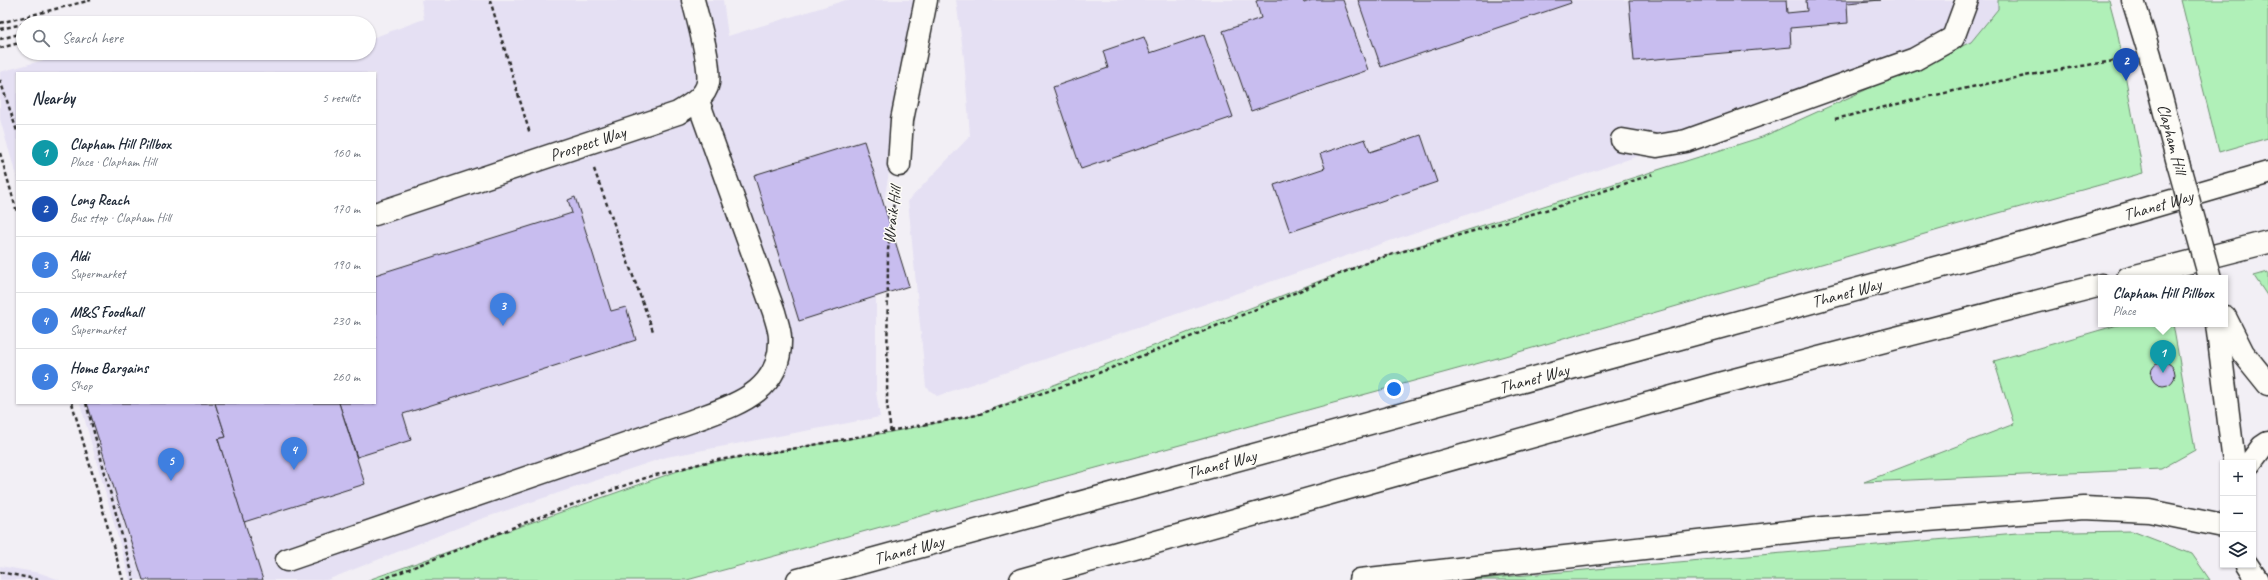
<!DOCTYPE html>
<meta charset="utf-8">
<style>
body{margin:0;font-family:Caveat,sans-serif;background:#f2f2f3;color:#1f2937}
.controls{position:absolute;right:12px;bottom:12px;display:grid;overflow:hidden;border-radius:0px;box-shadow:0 1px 3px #0004}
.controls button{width:36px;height:36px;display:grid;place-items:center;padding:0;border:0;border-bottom:1px solid #e0e1e3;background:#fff;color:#1f2937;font:20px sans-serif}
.you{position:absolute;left:1394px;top:389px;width:14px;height:14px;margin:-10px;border:3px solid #fff;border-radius:50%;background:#1a73e8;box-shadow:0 0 0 6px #1a73e833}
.badge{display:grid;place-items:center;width:26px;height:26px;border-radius:50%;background:#1f6fb2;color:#fff;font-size:13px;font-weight:700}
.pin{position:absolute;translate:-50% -33px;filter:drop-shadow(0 1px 2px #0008)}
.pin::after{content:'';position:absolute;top:21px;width:14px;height:12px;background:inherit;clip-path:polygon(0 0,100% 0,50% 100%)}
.popup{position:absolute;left:2098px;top:275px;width:130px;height:52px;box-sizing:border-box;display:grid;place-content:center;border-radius:0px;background:#fff;filter:drop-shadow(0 1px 3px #0005);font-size:13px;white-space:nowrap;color:#747a83}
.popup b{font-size:15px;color:#1f2937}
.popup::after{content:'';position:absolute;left:50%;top:100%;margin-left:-8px;border:8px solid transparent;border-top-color:#fff}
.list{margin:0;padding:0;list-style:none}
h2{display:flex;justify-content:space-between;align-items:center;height:52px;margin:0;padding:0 16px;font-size:17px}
h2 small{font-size:13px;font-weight:400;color:#747a83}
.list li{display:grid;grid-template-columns:26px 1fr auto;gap:12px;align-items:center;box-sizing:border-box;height:56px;padding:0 16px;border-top:1px solid #e0e1e3}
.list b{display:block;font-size:15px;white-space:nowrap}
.list p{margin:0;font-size:13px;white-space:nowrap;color:#747a83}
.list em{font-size:13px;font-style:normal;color:#747a83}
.icon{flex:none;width:22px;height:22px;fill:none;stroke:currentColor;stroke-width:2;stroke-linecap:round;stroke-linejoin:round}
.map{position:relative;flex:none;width:2268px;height:580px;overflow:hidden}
.search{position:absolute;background:#fff;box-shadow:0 1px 3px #0004;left:16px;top:16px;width:360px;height:44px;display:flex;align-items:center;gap:10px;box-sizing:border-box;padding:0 14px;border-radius:22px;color:#747a83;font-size:15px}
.panel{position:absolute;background:#fff;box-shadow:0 1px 3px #0004;left:16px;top:72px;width:360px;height:332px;border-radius:0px}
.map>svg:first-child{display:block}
.built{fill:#e5e0f3}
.green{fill:#b0f0b8;stroke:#6e8e72}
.building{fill:#c8bdef;stroke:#2b2b2b}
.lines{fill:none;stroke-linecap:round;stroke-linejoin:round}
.minor-casing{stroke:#2b2b2b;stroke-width:25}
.major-casing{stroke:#2b2b2b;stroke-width:25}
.highway-casing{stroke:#2b2b2b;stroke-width:25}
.path{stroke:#2b2b2b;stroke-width:2.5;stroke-dasharray:4 3;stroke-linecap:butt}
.minor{stroke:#fdfcf7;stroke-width:22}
.major{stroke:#fdfcf7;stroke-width:22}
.highway{stroke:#fdfcf7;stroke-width:22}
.major-bridge-casing{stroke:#2b2b2b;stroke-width:25;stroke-linecap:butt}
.major-bridge{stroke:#fdfcf7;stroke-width:22}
.labels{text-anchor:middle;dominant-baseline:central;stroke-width:3;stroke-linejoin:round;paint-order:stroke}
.street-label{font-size:17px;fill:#2b2b2b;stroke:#fdfcf7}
</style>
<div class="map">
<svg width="2268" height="580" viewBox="0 0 2268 580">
<rect width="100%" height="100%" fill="#f2eff5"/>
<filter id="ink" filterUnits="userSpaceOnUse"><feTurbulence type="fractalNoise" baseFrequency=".025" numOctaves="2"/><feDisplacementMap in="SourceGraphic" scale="8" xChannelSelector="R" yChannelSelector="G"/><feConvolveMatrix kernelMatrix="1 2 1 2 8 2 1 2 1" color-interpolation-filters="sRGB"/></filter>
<g filter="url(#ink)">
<g class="built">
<path d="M 421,0 L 723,0 L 728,36 L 846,0 L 914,0 L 893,114 L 890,166 L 876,250 L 876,392 L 880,417 L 666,457 L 475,521 L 327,580 L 130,580 L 80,403 L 375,403 L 375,73 L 17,73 L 17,179 L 0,119 L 0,72 L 70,53 L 369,53 L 369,37 L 375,37 L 424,19 Z"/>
<path d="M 956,0 L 1998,0 L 1998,9 L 1971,42 L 937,396 L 926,387 L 908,201 L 970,136 L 964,58 Z"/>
<path d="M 0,566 L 40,573 L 60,580 L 0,580 Z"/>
</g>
<g class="green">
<path d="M 1998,0 L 2109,0 L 2117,30 L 2143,173 L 1959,224 L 1505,356 L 687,580 L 368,580 L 695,465 L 891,432 L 977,415 L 1373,260 L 1762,137 L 1971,42 L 1998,9 Z"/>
<path d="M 2181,0 L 2268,0 L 2268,138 L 2219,152 Z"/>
<path d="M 2268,272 L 2268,297 L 2254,276 Z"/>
<path d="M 2121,324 L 2173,324 L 2195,450 L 2161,469 L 1864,482 L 2014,424 L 1994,361 Z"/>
<path d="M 2132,531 L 2192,554 L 2210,580 L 1468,580 L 2017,533 Z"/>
</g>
<g class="building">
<path d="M 1259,0 L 1303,0 L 1304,3 L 1312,0 L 1343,0 L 1368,70 L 1251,111 L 1223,31 L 1261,18 L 1256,1 Z"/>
<path d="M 1358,0 L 1570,0 L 1571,3 L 1381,67 Z"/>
<path d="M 1629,0 L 1786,0 L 1787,13 L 1807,11 L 1806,0 L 1881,0 L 1847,3 L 1848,23 L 1790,28 L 1791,47 L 1634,61 Z"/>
<path d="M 1204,35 L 1233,117 L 1081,169 L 1053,87 L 1108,68 L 1103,51 L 1144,37 L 1150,53 Z"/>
<path d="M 1421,135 L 1437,182 L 1290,232 L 1274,185 L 1325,168 L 1320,154 L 1365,139 L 1370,152 Z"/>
<path d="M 864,141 L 909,286 L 799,321 L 754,175 Z"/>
<path d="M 575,197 L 611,311 L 626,307 L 636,340 L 403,414 L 411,440 L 357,457 L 339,403 L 375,403 L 375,275 L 572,213 L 568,200 Z"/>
<circle cx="2163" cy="374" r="12"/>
<path d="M 87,403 L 215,403 L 226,437 L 218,439 L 263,580 L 143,580 Z"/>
<path d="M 215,403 L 339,403 L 365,484 L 244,522 L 218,439 L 226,437 Z"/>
</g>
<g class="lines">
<g class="minor-casing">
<g id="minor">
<path d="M 1622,140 L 1657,146 L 1686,141 L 1915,59 L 1953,38 L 1967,0"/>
<path d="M 899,165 L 902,120 L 926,0"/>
<path id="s1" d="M 375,214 L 678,113 C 689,106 705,98 708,83 C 711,64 698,19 693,0"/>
<path d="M 287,560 L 692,421 C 734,405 782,393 780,338 C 780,330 776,320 774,312 L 698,101"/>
</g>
</g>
<g class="major-casing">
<g id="major">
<path d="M 2133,0 L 2150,55 L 2178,163"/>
<path d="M 2225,317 L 2243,353 L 2268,384"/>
<path d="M 2217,324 L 2234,463"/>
<path d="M 2250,463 L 2262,447 L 2268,443"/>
<path d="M 2247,565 L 2257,580"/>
</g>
</g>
<g class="highway-casing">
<g id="highway">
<path d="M 2128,278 L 2268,242"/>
<path id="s2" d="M 798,580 L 2041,239 L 2268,173"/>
<path d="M 1021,580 L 1722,383 L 2101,285"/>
<path d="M 1360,580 L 1823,528 L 2084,508 L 2149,511 L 2223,526"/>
</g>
</g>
<g class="path">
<path d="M 490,0 L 530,134"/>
<path d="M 26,17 L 26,23"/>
<path d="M 0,23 L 91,0"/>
<path d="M 0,29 L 23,24"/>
<path d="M 0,39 L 23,33"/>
<path d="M 0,48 L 23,42"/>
<path d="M 0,80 L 17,131"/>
<path d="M 1835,119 C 1930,96 2025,73 2122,60"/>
<path d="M 0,153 L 17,212"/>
<path d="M 594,169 L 653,331"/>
<path d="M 72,403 L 123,580"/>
<path d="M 86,403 L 134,580"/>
<path d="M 891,432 L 887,404 L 888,250 L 895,192"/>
<path d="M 0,572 L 40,580"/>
<path d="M 381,580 L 552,512 L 648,477 L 711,461 L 780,451 L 977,415 L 1078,381 L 1185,339 L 1373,260 L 1563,205 L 1653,174"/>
</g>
<use href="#minor" class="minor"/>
<use href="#major" class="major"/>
<use href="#highway" class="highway"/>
<g class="major-bridge-casing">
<path id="major-bridge" d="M 2178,163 L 2210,278"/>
</g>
<use href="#major-bridge" class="major-bridge"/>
</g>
</g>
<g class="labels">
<g class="street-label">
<text transform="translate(2172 139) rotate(75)">Clapham Hill</text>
<text stroke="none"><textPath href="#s1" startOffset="224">Prospect Way</textPath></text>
<text stroke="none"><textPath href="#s2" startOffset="1411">Thanet Way</textPath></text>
<text transform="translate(892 215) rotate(-83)">Wraik Hill</text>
<text stroke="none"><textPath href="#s2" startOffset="1087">Thanet Way</textPath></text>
<text stroke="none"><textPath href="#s2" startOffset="763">Thanet Way</textPath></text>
<text stroke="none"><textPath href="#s2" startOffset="439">Thanet Way</textPath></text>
<text stroke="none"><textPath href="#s2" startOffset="115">Thanet Way</textPath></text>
</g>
</g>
</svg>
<div class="controls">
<button>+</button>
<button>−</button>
<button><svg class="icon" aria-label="layers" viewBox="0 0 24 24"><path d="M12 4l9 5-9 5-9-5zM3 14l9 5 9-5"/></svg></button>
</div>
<div class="you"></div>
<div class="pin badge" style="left:2163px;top:373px;background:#0f9aa8">1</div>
<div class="popup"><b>Clapham Hill Pillbox</b>Place</div>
<div class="pin badge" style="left:2126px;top:81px;background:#1a4fb4">2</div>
<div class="pin badge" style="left:503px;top:326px;background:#3f7fe0">3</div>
<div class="pin badge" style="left:294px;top:470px;background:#3f7fe0">4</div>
<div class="pin badge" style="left:171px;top:481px;background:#3f7fe0">5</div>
<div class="search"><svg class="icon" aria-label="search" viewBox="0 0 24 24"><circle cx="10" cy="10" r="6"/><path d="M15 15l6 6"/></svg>Search here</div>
<section class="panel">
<h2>Nearby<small>5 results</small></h2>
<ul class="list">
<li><span class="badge" style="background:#0f9aa8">1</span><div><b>Clapham Hill Pillbox</b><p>Place · Clapham Hill</p></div><em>160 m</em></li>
<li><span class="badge" style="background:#1a4fb4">2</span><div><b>Long Reach</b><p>Bus stop · Clapham Hill</p></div><em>170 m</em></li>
<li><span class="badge" style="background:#3f7fe0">3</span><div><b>Aldi</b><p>Supermarket</p></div><em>190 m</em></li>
<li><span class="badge" style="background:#3f7fe0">4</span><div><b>M&amp;S Foodhall</b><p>Supermarket</p></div><em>230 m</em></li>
<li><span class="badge" style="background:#3f7fe0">5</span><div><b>Home Bargains</b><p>Shop</p></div><em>260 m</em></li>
</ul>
</section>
</div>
